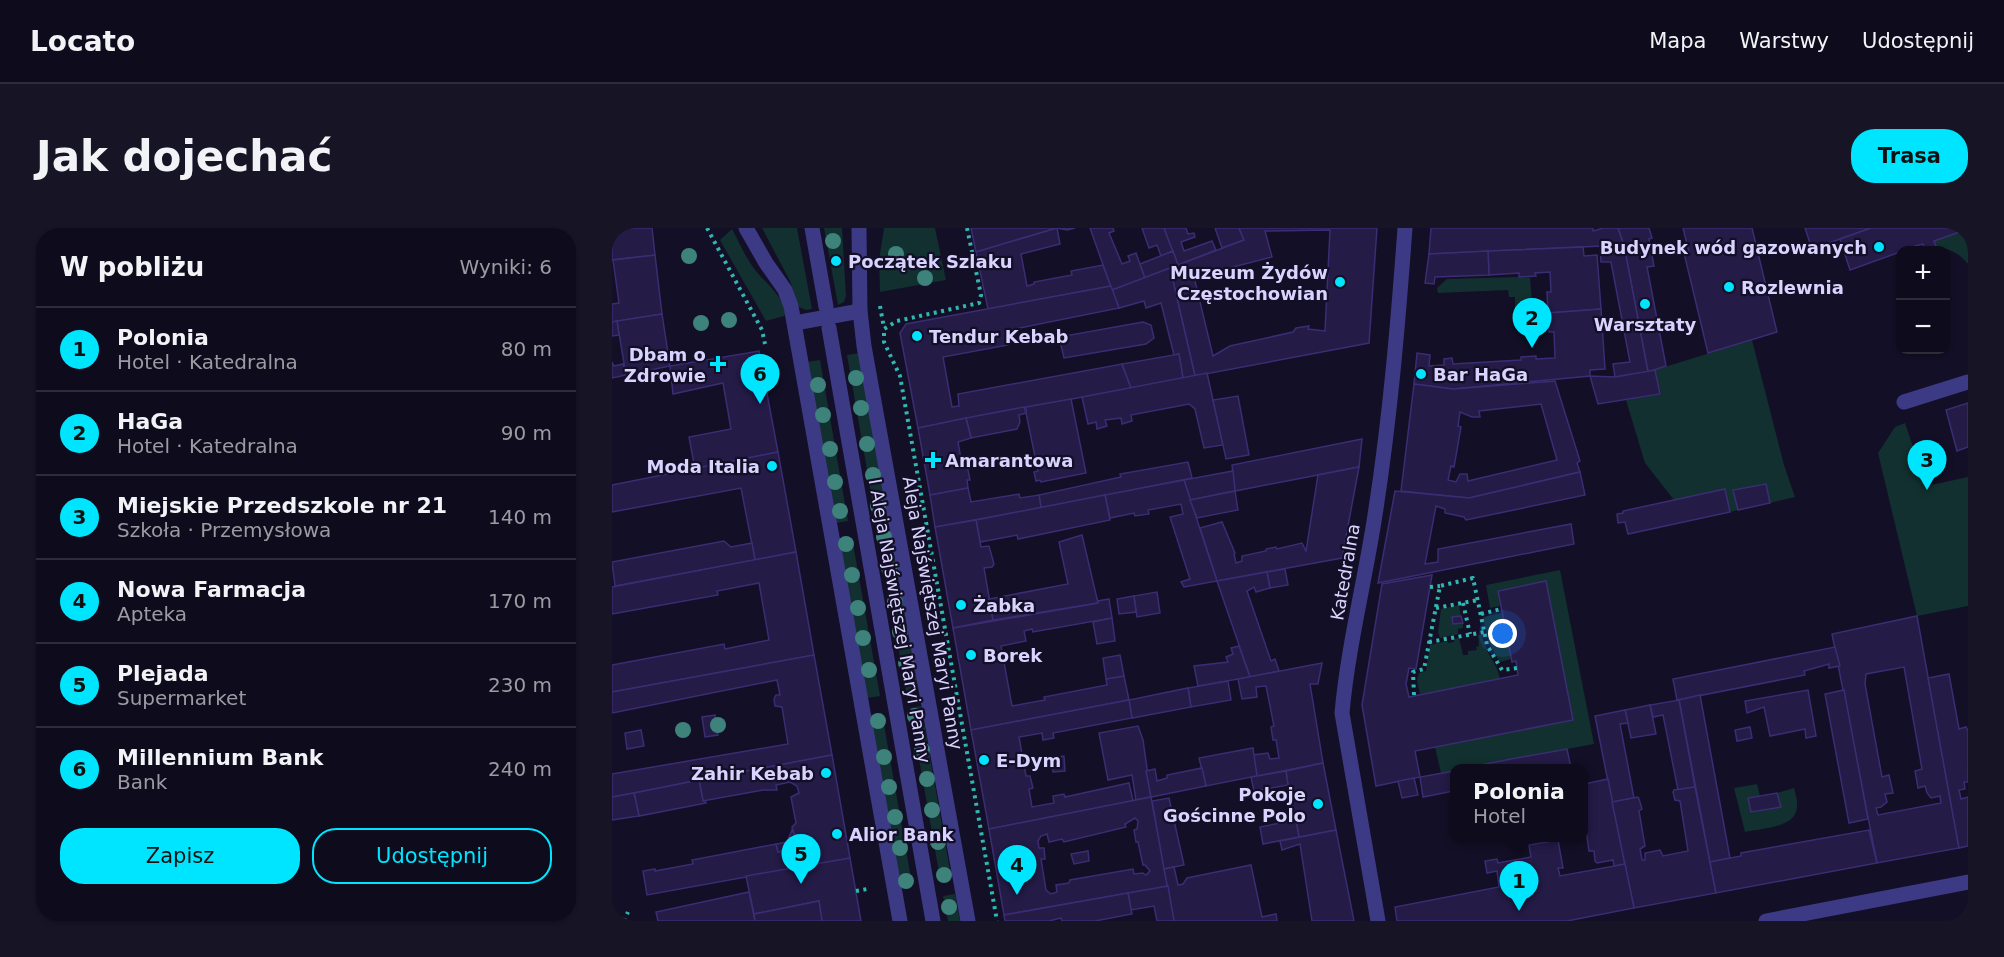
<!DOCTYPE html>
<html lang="pl">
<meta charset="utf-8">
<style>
body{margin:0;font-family:"DejaVu Sans",sans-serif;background:#171425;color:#f1f3f6}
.controls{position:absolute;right:18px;top:18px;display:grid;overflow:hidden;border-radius:12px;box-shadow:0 2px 4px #0004}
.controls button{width:54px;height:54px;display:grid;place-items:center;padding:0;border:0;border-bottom:2px solid #2e2b3b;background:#0e0b1c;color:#f1f3f6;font:30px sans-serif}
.you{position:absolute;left:891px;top:406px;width:21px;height:21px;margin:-15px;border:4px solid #fff;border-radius:50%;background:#1a73e8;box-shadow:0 0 0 9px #1a73e833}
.badge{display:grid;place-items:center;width:39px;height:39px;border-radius:50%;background:#00e5ff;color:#111;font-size:20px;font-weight:700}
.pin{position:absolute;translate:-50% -50px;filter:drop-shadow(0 2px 3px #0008)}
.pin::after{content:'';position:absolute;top:32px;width:21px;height:18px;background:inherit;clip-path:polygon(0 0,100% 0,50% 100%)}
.popup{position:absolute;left:838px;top:536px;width:138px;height:78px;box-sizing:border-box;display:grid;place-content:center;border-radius:12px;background:#0e0b1c;filter:drop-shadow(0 2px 4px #0005);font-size:20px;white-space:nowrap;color:#9b9ba3}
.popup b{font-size:22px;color:#f1f3f6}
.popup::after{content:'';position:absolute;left:50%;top:100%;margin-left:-12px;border:12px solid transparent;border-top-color:#0e0b1c}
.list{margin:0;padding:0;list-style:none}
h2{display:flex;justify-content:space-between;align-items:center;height:78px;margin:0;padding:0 24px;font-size:26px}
h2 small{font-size:20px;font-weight:400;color:#9b9ba3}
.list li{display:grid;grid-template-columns:39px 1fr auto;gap:18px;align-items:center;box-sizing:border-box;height:84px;padding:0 24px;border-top:2px solid #2e2b3b}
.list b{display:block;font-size:22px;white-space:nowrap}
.list p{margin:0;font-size:20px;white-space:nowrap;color:#9b9ba3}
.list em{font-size:20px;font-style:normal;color:#9b9ba3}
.actions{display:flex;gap:12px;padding:18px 24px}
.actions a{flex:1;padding:14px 0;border:2px solid #00e5ff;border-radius:24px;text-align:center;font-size:21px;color:#00e5ff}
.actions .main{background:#00e5ff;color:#111}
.map{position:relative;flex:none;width:1356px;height:693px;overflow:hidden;border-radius:24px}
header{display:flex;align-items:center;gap:36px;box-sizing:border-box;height:84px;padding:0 30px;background:#0e0b1c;border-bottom:2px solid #2e2b3b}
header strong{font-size:28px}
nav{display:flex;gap:33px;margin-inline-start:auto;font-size:21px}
.intro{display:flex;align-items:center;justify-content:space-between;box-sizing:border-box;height:144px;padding:0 36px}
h1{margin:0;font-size:42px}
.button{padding:15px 27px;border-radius:24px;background:#00e5ff;color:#111;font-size:21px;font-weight:700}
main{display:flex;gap:36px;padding:0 36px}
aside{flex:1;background:#0e0b1c;border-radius:24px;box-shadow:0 2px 4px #0004}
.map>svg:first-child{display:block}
.green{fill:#12302f}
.building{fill:#241b47;stroke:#3b2d73;stroke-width:1.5;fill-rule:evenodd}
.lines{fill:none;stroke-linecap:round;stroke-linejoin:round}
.path{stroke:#2fb8b0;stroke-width:4;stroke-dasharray:3 4.5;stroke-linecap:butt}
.minor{stroke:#3d3a85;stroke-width:15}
.tree{fill:#3d827b}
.poi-dot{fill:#00e5ff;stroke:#130f26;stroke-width:2}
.labels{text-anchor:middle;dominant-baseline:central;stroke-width:4.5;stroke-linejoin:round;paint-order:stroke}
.poi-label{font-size:18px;font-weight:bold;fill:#d9d4ff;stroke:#130f26;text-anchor:start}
.street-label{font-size:18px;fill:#d9d4ff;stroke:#130f26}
</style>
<header>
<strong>Locato</strong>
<nav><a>Mapa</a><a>Warstwy</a><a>Udostępnij</a></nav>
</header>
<div class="intro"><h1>Jak dojechać</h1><a class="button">Trasa</a></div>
<main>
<aside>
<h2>W pobliżu<small>Wyniki: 6</small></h2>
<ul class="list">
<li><span class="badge">1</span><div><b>Polonia</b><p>Hotel · Katedralna</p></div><em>80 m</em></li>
<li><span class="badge">2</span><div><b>HaGa</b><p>Hotel · Katedralna</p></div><em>90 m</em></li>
<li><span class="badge">3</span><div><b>Miejskie Przedszkole nr 21</b><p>Szkoła · Przemysłowa</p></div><em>140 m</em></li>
<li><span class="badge">4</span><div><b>Nowa Farmacja</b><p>Apteka</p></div><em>170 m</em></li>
<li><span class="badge">5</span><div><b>Plejada</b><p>Supermarket</p></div><em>230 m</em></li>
<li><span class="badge">6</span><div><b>Millennium Bank</b><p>Bank</p></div><em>240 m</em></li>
</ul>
<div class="actions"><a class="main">Zapisz</a><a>Udostępnij</a></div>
</aside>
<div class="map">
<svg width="1356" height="693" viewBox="0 0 1356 693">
<rect width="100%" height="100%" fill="#130f26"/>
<g class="green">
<path d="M 150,0 L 185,0 L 200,81 L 194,82 L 187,79 L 178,53 Z"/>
<path d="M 212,0 L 230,0 L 234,68 L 232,74 L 226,77 Z"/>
<path d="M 272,0 L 323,0 L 334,52 L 268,64 L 267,32 Z"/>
<path d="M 120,1 C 127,14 133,28 141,39 C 153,56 170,65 174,86 L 172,88 L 154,93 L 108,12 Z"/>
<path d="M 1356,1 L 1356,36 C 1349,27 1336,18 1325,21 L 1322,13 Z"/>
<path d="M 907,49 L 918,50 L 920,73 L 909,74 L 909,84 L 903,83 L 903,69 L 897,69 L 896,62 L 826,65 L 825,60 L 835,51 Z"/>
<path d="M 1140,112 L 1172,237 L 1183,269 L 1158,275 L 1154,256 L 1122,262 L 1126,282 L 1118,284 L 1113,261 L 1062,272 L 1033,235 L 1014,172 L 1049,166 L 1043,142 Z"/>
<path d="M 247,125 L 276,285 L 263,288 L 235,127 Z"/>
<path d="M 208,132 L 236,293 L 224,295 L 195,134 Z"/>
<path d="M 1293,195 L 1312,252 L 1319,257 L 1356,249 L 1356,378 L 1305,388 L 1266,225 L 1283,199 Z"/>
<path d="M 279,303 L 307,460 L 294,463 L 266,305 Z"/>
<path d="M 240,310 L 268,468 L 255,470 L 227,312 Z"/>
<path d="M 948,342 L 982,516 L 853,540 L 842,540 L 842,543 L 829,545 L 823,519 L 961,492 L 934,354 L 886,363 L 888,378 L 878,380 L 874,357 Z"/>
<path d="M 847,377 L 849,388 L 840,390 L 841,396 L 851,395 L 851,400 L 846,401 L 846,406 L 828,410 L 826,404 L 829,381 Z"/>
<path d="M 890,385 L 899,431 L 888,434 L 877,415 L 871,389 Z"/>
<path d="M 866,407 L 870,407 C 872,424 885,434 888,451 L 808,466 L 805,453 L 807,445 L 814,443 L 818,417 L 835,413 L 836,415 L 842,414 L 842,411 L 847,410 L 851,427 L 856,427 L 856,423 L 865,422 L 864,419 L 867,418 Z"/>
<path d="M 309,478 L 339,648 L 328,650 L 298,480 Z"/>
<path d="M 270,485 L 300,656 L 289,658 L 258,487 Z"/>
<path d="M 1145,556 L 1148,568 L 1136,570 L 1139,584 L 1168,579 L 1165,565 L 1182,560 C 1183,565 1186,573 1185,579 C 1184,600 1150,600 1133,604 L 1122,560 Z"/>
<path d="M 343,666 L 348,693 L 336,693 L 331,668 Z"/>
</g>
<g class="building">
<path d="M 0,0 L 40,0 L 43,27 L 0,32 Z"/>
<path d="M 359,0 L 463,0 L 455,2 L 445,0 L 364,24 Z"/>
<path d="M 445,0 L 448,16 L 409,26 L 415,58 L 422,56 L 422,54 L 460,47 L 459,43 L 491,37 L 499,58 L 376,81 L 364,24 Z"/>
<path d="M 478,0 L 501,0 L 502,3 L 497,5 L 510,36 L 518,33 L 516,28 L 524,25 L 533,50 L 500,62 Z"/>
<path d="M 530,0 L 552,0 L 561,23 L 549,28 L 545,17 L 537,20 Z"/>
<path d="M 552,0 L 574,0 L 576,6 L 582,5 L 583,9 L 569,14 L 572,23 L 600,13 L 604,22 L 566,37 Z"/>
<path d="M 603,0 L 627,0 L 632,12 L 610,20 Z"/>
<path d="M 627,0 L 765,0 L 757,115 L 583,148 L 558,40 L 632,12 ZM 718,2 L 713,103 L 696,101 L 697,98 L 684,100 L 681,104 L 618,118 L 601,128 L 582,49 L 660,29 L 653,3 Z"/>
<path d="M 819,0 L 981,0 L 981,3 L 991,0 L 1006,0 L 1012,17 L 817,26 Z"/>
<path d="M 1006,0 L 1037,0 L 1040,10 L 1037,11 L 1042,38 L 1035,39 L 1054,138 L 1036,144 L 1012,17 Z"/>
<path d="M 1071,0 L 1140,0 L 1165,104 L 1096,125 L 1072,25 L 1077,24 Z"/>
<path d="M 1193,0 L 1259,0 L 1200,21 Z"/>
<path d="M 1259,0 L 1356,0 L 1356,1 L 1322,13 L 1325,21 L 1313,22 L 1311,16 L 1288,22 L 1288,24 L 1238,42 L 1228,11 Z"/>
<path d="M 1012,17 L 1036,144 L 1003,149 L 1001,136 L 1018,134 L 999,34 L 989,34 L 988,18 Z"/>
<path d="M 971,19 L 972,28 L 985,27 L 989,81 L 936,85 L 935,64 L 939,64 L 938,44 L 923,45 L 924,48 L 907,49 L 907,45 L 877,47 L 876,23 Z"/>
<path d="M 561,23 L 566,37 L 533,50 L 528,36 Z"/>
<path d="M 876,23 L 877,47 L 823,49 L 822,56 L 813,55 L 817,26 Z"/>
<path d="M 43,27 L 50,86 L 0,94 L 0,76 L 7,75 L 1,32 Z"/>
<path d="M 558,40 L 583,148 L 571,150 L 567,126 L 562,127 L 549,75 L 534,80 L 532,73 L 507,80 L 500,62 Z"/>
<path d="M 499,58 L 507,80 L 398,102 L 394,105 L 396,117 L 331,129 L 340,179 L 347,178 L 346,166 L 510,136 L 519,160 L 306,200 L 288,105 L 294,96 Z"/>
<path d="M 989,81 L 993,141 L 978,142 L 978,148 L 841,161 L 802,156 L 805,125 L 818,127 L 817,138 L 832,137 L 832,131 L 840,130 L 841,136 L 909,132 L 909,129 L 924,128 L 924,131 L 943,130 L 942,104 L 937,104 L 936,85 Z"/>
<path d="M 50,86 L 58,138 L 14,147 L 5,93 Z"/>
<path d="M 5,93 L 7,107 L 0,108 L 0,94 Z"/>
<path d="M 531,94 L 539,97 L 542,110 L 534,116 L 452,130 L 447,109 Z"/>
<path d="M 147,123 L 166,224 L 83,241 L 77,209 L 119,201 L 111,155 L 61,166 L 58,138 Z"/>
<path d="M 567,126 L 571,150 L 519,160 L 510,136 Z"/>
<path d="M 0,134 L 2,138 L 11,136 L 14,147 L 0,150 Z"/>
<path d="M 1043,142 L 1048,166 L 986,176 L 978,148 L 1003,149 Z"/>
<path d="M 595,145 L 611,217 L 592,220 L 583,181 L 577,176 L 519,187 L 520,193 L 510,196 L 509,190 L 493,192 L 495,198 L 485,201 L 484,194 L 476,196 L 470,169 Z"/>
<path d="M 943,153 L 968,233 L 965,235 L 968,244 L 857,270 L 789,263 L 802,156 L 841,161 ZM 929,176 L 945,232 L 856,253 L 855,246 L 848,246 L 844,254 L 836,252 L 839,238 L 842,239 L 849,199 L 846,198 L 848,184 L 860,189 L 868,189 L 867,183 Z"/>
<path d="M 626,168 L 637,227 L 614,231 L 601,172 Z"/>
<path d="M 459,171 L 474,245 L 429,254 L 428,252 L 424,253 L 422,244 L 426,243 L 414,185 L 414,179 Z"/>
<path d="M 1356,175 L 1356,219 L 1345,223 L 1334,182 Z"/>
<path d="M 412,179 L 414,185 L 407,187 L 408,194 L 405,201 L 359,210 L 354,190 Z"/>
<path d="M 354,190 L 359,210 L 346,214 L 350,237 L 355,237 L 358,252 L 355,252 L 356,260 L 318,267 L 306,200 Z"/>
<path d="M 750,211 L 747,239 L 623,263 L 620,237 Z"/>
<path d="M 166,224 L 184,324 L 143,332 L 129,260 L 0,284 L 0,257 Z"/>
<path d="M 576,234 L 580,250 L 429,280 L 427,267 L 509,249 L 508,246 Z"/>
<path d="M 747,239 L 730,330 L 605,353 L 588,300 L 610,294 L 623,325 L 622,326 L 624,335 L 630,333 L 630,328 L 654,323 L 654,321 L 664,319 L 665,321 L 690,315 L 694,323 L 706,247 Z"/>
<path d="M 621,243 L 623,263 L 578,272 L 572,252 Z"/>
<path d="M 968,244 L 973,267 L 854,292 L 852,289 L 833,285 L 833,281 L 824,278 L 813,336 L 826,334 L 826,321 L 959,296 L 962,316 L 766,355 L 783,263 L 857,270 Z"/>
<path d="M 572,252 L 605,353 L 572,359 L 569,354 L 578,351 L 558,289 L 571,286 L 569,276 L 536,282 L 537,286 L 523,288 L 522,285 L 498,290 L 493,267 Z"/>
<path d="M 1154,256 L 1158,275 L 1126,282 L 1121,262 Z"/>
<path d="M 356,260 L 359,274 L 407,266 L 408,270 L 427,267 L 429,280 L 323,299 L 318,267 Z"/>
<path d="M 1113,261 L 1118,284 L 1016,306 L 1013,294 L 1006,295 L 1005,286 L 1011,285 L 1011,283 Z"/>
<path d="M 623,263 L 626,282 L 585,290 L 578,272 Z"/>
<path d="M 493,267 L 498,292 L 406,311 L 405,307 L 368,314 L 364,292 Z"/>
<path d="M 364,292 L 369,319 L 377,318 L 382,336 L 380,339 L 372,340 L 381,392 L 341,400 L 323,299 Z"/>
<path d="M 470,307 L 486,375 L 381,392 L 377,371 L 456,356 L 447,314 Z"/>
<path d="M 112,313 L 119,319 L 140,315 L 143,332 L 3,358 L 0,334 Z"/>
<path d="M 184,324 L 202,427 L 0,464 L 0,437 L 112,416 L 113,421 L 157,412 L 147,355 L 105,363 L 106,367 L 0,386 L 0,359 Z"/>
<path d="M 673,341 L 676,357 L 658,360 L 655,344 Z"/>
<path d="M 655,344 L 658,360 L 644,364 L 642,359 L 635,363 L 659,433 L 663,431 L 667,443 L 638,449 L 605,353 Z"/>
<path d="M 820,347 L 804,441 L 797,440 L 794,456 L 797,469 L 906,447 L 904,433 L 900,434 L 886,363 L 934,353 L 961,492 L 803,523 L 808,549 L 764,558 L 750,477 L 770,356 Z"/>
<path d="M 545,364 L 548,385 L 525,389 L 522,368 Z"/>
<path d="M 522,368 L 524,384 L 507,386 L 505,371 Z"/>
<path d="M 497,371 L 500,390 L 421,404 L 420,401 L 412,403 L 414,413 L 389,418 L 400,478 L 433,472 L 432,469 L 495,457 L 494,451 L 512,448 L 517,472 L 359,502 L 341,400 L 486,375 L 486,373 Z"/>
<path d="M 849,388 L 851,395 L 841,396 L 840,389 Z"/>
<path d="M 1305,388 L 1347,620 L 1265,635 L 1220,406 ZM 1292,439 L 1310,541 L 1303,543 L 1306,560 L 1313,558 L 1315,565 L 1319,570 L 1328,568 L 1329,575 L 1266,587 L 1264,580 L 1269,579 L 1275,574 L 1273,566 L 1281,565 L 1277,547 L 1270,549 L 1253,456 L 1254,446 Z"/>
<path d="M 500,390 L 503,413 L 485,416 L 481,394 Z"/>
<path d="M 627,418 L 638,449 L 586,458 L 582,438 L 616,434 L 614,429 L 621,426 L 619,420 Z"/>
<path d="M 1223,419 L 1228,438 L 1217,440 L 1217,436 L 1192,443 L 1193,447 L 1065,472 L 1061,451 Z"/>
<path d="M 202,427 L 220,527 L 0,569 L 0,546 L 176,516 L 170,479 L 163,478 L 162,471 L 164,467 L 168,467 L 165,452 L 0,485 L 0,464 Z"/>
<path d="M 508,427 L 512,448 L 494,451 L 491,430 Z"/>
<path d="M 710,435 L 706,456 L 698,456 L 711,535 L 645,548 L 641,527 L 656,525 L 658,531 L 667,530 L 664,512 L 661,512 L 659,499 L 662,498 L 654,458 L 644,459 L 645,469 L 630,471 L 626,451 Z"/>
<path d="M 1337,446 L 1347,501 L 1354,499 L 1356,503 L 1356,554 L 1352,554 L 1353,561 L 1347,562 L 1349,571 L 1356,569 L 1356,618 L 1347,620 L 1316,450 Z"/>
<path d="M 616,453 L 619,472 L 579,479 L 576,460 Z"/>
<path d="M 576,460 L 579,479 L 520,490 L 517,472 Z"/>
<path d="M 1196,462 L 1204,508 L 1194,510 L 1193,501 L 1158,508 L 1152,479 L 1135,485 L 1133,473 Z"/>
<path d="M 1232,462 L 1256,591 L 1237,595 L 1213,466 Z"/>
<path d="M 1088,467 L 1118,630 L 1098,634 L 1067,472 Z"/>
<path d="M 517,472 L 520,490 L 441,505 L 442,510 L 431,512 L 430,505 L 407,509 L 414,548 L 418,548 L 421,560 L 417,561 L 420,579 L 442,575 L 441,568 L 452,566 L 453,569 L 517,555 L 521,573 L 377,601 L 359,502 Z"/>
<path d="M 1067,472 L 1083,559 L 1066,562 L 1051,487 L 1041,489 L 1038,477 Z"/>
<path d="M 1038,477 L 1044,506 L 1019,510 L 1013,482 Z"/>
<path d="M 1013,482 L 1016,495 L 1008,496 L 1022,570 L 1000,574 L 983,488 Z"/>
<path d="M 103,487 L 106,507 L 93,509 L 90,489 Z"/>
<path d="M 526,498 L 531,512 L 539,569 L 524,572 L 520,547 L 496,552 L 487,505 Z"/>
<path d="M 1138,499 L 1140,510 L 1125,513 L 1123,502 Z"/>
<path d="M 29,502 L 32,518 L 15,521 L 13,505 Z"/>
<path d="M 641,520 L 645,548 L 594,558 L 587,530 Z"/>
<path d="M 955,521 L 959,540 L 853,540 L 899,531 Z"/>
<path d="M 220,527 L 238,630 L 35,667 L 31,643 L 43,641 L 43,643 L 81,636 L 80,632 L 164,616 L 166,624 L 188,620 L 187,609 L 182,606 L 180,599 L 184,595 L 179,569 L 187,565 L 185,558 L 178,554 L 164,557 L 165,562 L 151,562 L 91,573 L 87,552 Z"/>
<path d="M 452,528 L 453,543 L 441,544 L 439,530 Z"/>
<path d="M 711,535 L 724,602 L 687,609 L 678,571 L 674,543 Z"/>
<path d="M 590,540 L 594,558 L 539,569 L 534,543 L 543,541 L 545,553 L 555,550 L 555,547 Z"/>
<path d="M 674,543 L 676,557 L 642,563 L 639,549 Z"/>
<path d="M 842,543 L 842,563 L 811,569 L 808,549 Z"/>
<path d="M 802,550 L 806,567 L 790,570 L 786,553 Z"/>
<path d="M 996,551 L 1013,636 L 1002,638 L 1001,632 L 985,635 L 983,633 L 982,623 L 977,623 L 972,588 L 972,556 Z"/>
<path d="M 87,552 L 91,573 L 93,573 L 94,575 L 27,588 L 22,565 Z"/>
<path d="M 1083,559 L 1104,665 L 1022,680 L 1000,574 L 1026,569 L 1027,571 L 1030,581 L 1027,583 L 1033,618 L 1028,621 L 1030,632 L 1033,632 L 1033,625 L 1048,622 L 1051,628 L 1076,623 L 1068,573 L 1063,572 L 1061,564 L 1062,562 Z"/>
<path d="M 22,565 L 27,588 L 0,592 L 0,569 Z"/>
<path d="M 1165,565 L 1169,579 L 1139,584 L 1136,570 Z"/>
<path d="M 539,569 L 556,658 L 392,687 L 377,601 ZM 523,590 L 526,593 L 525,601 L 522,602 L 524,614 L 526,614 L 531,637 L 533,637 L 538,643 L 534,647 L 531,645 L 522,646 L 521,641 L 458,652 L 457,655 L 444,657 L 445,664 L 439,666 L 434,662 L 429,631 L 433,631 L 432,620 L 427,620 L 426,613 L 429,608 L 435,606 L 437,614 L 450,611 L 452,614 L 514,599 L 513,596 Z"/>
<path d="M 557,570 L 572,637 L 552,641 L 540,573 Z"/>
<path d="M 684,592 L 687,609 L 651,616 L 648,599 Z"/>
<path d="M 180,602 L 182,606 L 187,609 L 188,620 L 166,624 L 164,616 L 175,614 Z"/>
<path d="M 724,602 L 742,693 L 700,693 L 688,616 L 670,622 L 668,613 Z"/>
<path d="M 1257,602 L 1265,635 L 1104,665 L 1098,634 L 1129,628 L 1129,625 Z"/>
<path d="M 946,612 L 951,640 L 946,640 L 948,648 L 1013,636 L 1022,680 L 955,693 L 785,693 L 783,679 L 887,659 L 885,643 L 875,645 L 873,633 L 885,631 L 886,635 L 919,629 L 917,617 Z"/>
<path d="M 476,623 L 477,633 L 462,636 L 459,626 Z"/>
<path d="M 238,630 L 249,693 L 210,693 L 207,673 L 142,686 L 134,648 Z"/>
<path d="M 639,637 L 650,689 L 664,686 L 665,693 L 562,693 L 552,641 L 562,639 L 566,657 L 571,656 L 575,650 Z"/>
<path d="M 556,658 L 562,693 L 545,693 L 542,678 L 519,682 L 516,665 Z"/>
<path d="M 137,664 L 143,693 L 46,693 L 44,684 Z"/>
<path d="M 516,665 L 520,686 L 483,693 L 450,693 L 449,690 L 437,693 L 393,693 L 392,687 Z"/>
<path d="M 207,673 L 210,693 L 143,693 L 142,686 Z"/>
</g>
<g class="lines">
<g class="path">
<path d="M 95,0 L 150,102 L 153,116"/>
<path d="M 355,0 L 369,67 L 367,75 L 285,93 L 272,101 L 272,114 L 288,148 L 385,693"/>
<path d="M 268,78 L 272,100"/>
<path d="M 818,359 L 828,358"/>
<path d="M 851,375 L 858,406"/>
<path d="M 824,380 L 866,372"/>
<path d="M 869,386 L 889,381"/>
<path d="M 817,414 L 872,404"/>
<path d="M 802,467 L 801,444 L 812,441 L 828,358 L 861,350 L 875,417 L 890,442 L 905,440"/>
<path d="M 244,663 L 255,661"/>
<path d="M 12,693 L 16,684"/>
</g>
<g class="minor">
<path d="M 134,0 L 154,35 L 173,62 L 179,78 L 288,693"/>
<path d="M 200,0 L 214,79"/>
<path d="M 247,0 L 248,83 L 252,118 L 356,693"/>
<path d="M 183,95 L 248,83"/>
<path d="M 217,100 L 321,693"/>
<path d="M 1292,174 L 1356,154"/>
<path d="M 766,693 L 730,485 C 736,418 753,353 763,287 C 778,191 786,96 793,0"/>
<path d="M 1154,693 L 1356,654"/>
</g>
</g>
<g class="tree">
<circle cx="221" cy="13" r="8"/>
<circle cx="284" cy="26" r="8"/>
<circle cx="77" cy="28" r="8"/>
<circle cx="313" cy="50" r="8"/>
<circle cx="117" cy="92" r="8"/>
<circle cx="89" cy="95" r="8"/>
<circle cx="244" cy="150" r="8"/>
<circle cx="206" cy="157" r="8"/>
<circle cx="249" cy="180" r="8"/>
<circle cx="211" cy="187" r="8"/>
<circle cx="255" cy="216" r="8"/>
<circle cx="218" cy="221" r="8"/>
<circle cx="261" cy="247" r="8"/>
<circle cx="223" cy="254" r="8"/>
<circle cx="266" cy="278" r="8"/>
<circle cx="228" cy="283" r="8"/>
<circle cx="272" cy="309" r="8"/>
<circle cx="234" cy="316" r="8"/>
<circle cx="277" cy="340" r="8"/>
<circle cx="240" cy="347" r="8"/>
<circle cx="283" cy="374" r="8"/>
<circle cx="246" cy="380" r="8"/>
<circle cx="288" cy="404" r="8"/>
<circle cx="251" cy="410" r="8"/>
<circle cx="294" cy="435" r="8"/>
<circle cx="257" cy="442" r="8"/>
<circle cx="303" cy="488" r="8"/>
<circle cx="266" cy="493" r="8"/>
<circle cx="106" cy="497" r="8"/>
<circle cx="71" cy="502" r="8"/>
<circle cx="310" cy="522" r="8"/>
<circle cx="272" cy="529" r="8"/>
<circle cx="315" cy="551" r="8"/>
<circle cx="277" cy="559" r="8"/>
<circle cx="320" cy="582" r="8"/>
<circle cx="283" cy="589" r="8"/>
<circle cx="326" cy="614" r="8"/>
<circle cx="288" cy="620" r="8"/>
<circle cx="332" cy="647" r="8"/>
<circle cx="294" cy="653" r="8"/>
<circle cx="337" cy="679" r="8"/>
</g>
<g class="poi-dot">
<circle cx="1267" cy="19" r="6"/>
<circle cx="224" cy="33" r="6"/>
<circle cx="728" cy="54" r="6"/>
<circle cx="1117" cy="59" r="6"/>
<circle cx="1033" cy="76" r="6"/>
<circle cx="305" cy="108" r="6"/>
<path d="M103 127h6v6h6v6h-6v6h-6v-6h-6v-6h6z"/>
<circle cx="809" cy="146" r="6"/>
<path d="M318 223h6v6h6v6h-6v6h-6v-6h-6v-6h6z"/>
<circle cx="160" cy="238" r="6"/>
<circle cx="349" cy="377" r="6"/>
<circle cx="359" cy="427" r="6"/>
<circle cx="372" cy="532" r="6"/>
<circle cx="214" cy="545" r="6"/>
<circle cx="706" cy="576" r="6"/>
<circle cx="225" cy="606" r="6"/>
</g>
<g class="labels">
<g class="poi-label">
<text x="1255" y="19" text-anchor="end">Budynek wód gazowanych</text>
<text x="236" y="33">Początek Szlaku</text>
<text x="716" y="44" text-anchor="end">Muzeum Żydów<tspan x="716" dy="21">Częstochowian</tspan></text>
<text x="1129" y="59">Rozlewnia</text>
<text x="1033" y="96" text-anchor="middle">Warsztaty</text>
<text x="317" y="108">Tendur Kebab</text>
<text x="94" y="126" text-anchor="end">Dbam o<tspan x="94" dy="21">Zdrowie</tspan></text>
<text x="821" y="146">Bar HaGa</text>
<text x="333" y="232">Amarantowa</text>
<text x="148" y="238" text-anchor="end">Moda Italia</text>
<text x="361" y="377">Żabka</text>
<text x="371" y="427">Borek</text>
<text x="384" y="532">E-Dym</text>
<text x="202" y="545" text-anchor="end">Zahir Kebab</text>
<text x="694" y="566" text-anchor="end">Pokoje<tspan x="694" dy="21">Gościnne Polo</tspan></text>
<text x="237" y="606">Alior Bank</text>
</g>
<g class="street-label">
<text transform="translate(733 344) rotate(-80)">Katedralna</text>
<text transform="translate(321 385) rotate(80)">Aleja Najświętszej Maryi Panny</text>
<text transform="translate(288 393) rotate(80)">I Aleja Najświętszej Maryi Panny</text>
</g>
</g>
</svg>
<div class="controls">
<button>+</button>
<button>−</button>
</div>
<div class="you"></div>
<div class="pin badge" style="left:907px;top:683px">1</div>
<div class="popup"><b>Polonia</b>Hotel</div>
<div class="pin badge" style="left:920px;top:120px">2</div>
<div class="pin badge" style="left:1315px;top:262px">3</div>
<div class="pin badge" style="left:405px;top:667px">4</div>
<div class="pin badge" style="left:189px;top:656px">5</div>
<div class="pin badge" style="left:148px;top:176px">6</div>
</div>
</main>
